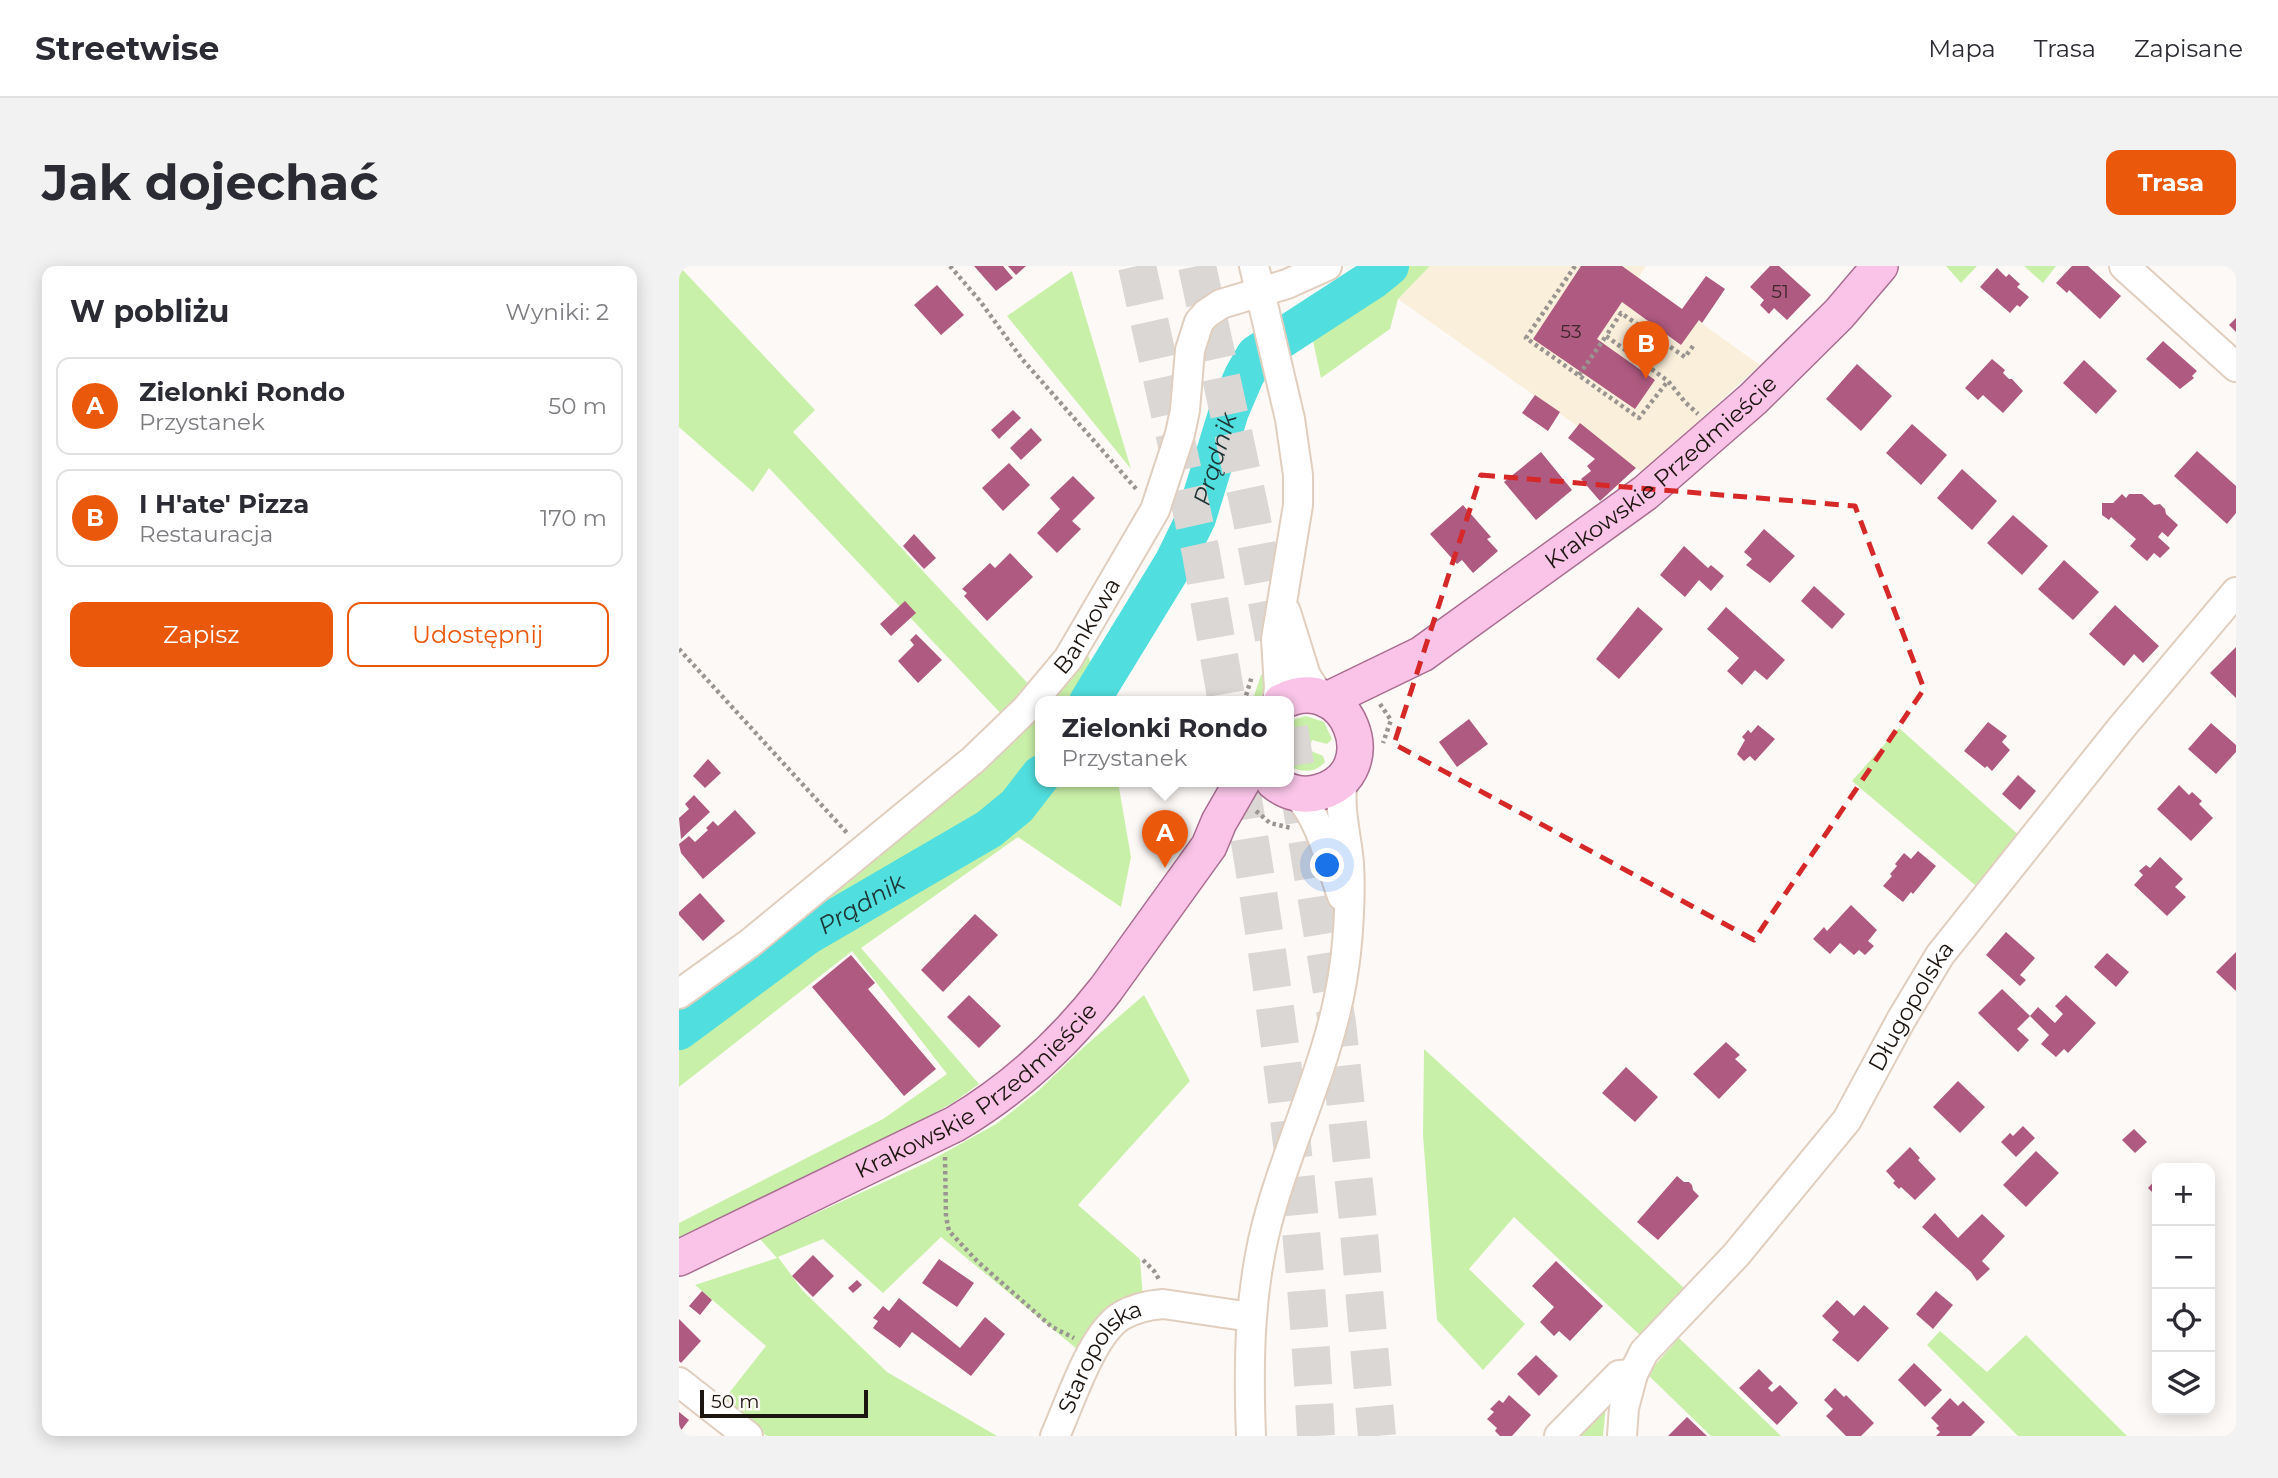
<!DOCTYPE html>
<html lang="pl">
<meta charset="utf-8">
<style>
body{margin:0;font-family:Montserrat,sans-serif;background:#f2f2f3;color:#2b2b33}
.controls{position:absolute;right:21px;bottom:21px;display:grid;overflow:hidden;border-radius:14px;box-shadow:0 4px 18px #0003}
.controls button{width:63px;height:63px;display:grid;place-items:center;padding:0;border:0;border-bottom:2px solid #e1e1e2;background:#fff;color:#2b2b33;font:35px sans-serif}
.scale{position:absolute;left:21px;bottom:18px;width:168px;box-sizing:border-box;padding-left:7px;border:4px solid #1c1510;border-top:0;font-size:19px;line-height:24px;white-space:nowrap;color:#1c1510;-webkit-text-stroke:5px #fdf9f6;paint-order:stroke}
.you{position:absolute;left:649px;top:600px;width:24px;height:24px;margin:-18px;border:5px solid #fff;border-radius:50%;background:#1a73e8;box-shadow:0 0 0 10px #1a73e833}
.badge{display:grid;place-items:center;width:46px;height:46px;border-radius:50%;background:#ea580c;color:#fff;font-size:23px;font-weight:700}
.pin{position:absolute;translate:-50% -58px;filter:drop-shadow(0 2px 4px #0008)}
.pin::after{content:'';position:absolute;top:37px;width:24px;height:21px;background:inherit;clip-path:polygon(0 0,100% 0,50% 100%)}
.popup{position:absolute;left:356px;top:430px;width:259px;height:91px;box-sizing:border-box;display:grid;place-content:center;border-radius:14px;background:#fff;filter:drop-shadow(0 2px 5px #0005);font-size:23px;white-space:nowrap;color:#7c7c81}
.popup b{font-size:26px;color:#2b2b33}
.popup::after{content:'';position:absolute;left:50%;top:100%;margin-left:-14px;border:14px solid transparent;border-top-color:#fff}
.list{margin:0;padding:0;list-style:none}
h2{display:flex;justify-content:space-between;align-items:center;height:91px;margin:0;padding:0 28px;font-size:30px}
h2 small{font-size:23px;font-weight:400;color:#7c7c81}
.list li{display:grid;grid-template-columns:46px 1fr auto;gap:21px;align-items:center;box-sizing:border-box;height:98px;margin:0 14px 14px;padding:0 14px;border:2px solid #e1e1e2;border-radius:14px}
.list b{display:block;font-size:26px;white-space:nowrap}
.list p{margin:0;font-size:23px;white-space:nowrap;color:#7c7c81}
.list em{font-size:23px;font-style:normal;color:#7c7c81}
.actions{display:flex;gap:14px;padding:21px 28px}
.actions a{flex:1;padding:16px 0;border:2px solid #ea580c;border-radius:14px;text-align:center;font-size:24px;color:#ea580c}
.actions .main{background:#ea580c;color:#fff}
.icon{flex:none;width:38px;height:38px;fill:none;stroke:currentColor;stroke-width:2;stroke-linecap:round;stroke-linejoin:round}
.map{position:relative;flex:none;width:1557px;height:1170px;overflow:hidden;border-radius:14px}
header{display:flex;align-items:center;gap:42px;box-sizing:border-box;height:98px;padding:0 35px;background:#fff;border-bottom:2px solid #e1e1e2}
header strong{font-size:33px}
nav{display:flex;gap:38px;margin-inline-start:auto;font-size:24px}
.intro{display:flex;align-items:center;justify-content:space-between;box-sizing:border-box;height:168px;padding:0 42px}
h1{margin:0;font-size:49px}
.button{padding:18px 32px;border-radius:14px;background:#ea580c;color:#fff;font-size:24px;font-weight:700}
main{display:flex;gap:42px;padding:0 42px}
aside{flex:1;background:#fff;border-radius:14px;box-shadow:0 4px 18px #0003}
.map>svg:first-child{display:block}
.commercial{fill:#faefda}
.green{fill:#c9f0a8}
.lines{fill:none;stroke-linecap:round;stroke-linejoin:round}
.river{stroke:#51dede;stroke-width:40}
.building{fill:#af5a80}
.highway-tunnel{stroke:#dbd7d4;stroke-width:38;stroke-dasharray:38 19;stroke-linecap:butt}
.minor-casing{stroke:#e0cebe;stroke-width:32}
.major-casing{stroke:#a96d91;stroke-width:38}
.path{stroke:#9a9591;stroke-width:4.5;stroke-dasharray:3.5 3.5;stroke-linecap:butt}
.minor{stroke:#fff;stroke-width:28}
.major{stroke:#f9c4e7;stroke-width:35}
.marked{fill:none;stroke:#d62828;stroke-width:5;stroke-dasharray:14 9;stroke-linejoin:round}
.labels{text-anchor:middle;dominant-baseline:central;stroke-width:7;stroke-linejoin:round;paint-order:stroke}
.number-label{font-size:19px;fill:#41262c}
.street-label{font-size:23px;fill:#1c1510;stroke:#fdf9f6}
.water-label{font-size:24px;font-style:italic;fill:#1c3434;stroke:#fdf9f6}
</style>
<header>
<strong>Streetwise</strong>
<nav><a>Mapa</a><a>Trasa</a><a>Zapisane</a></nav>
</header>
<div class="intro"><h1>Jak dojechać</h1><a class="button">Trasa</a></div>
<main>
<aside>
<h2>W pobliżu<small>Wyniki: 2</small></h2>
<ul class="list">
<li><span class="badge">A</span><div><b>Zielonki Rondo</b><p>Przystanek</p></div><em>50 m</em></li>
<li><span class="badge">B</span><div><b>I H'ate' Pizza</b><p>Restauracja</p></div><em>170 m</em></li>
</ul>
<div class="actions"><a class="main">Zapisz</a><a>Udostępnij</a></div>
</aside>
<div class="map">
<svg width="1557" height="1170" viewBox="0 0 1557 1170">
<rect width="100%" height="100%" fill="#fdf9f6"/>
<path class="commercial" d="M 751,0 L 967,0 L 959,12 L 1081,99 L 963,206 L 719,33 Z"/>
<g class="green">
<path d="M 0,0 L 136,144 L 114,166 L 355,424 L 328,454 L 90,202 L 74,226 L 0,161 Z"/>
<path d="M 682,0 L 751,0 L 719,33 L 711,63 L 642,112 L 626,38 Z"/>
<path d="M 1267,0 L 1298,0 L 1282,17 Z"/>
<path d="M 1345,0 L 1377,0 L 1364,17 Z"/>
<path d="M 393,5 L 452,203 L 328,50 Z"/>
<path d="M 405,376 L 415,408 L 398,436 L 364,436 Z"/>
<path d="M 590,406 L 585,432 L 583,436 L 573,436 L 582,409 Z"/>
<path d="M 362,438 L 362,494 L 317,546 L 85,687 L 0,751 L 0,739 Z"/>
<path d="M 627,450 L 645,456 L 653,473 L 648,478 L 633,474 L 630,484 L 644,490 L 646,496 C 636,507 623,507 610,500 L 610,455 Z"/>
<path d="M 1220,462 L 1342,571 L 1296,619 L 1173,515 Z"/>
<path d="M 371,516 L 439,516 L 452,591 L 442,641 L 339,571 L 182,682 L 300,818 L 275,836 L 247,852 L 0,972 L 0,957 L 204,853 L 268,808 L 173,685 L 0,821 L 0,779 L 101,706 L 321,571 L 348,547 Z"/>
<path d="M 465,729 L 511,815 L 399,939 L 461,993 L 464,1033 L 404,1088 L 262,971 L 204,1027 L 144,973 L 99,991 L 124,1025 L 208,1106 L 318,1170 L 88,1170 L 43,1136 L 87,1080 L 16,1019 L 98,992 L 81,973 L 249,896 L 317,858 L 359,825 L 406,780 Z"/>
<path d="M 745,783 L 1005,1022 L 963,1071 L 835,951 L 790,1003 L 846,1058 L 804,1104 L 758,1054 L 744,869 Z"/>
<path d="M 1261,1065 L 1308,1106 L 1347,1069 L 1448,1170 L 1339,1170 L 1248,1079 Z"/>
<path d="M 1000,1072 L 1102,1170 L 1032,1170 L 968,1108 Z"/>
<path d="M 927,1138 L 924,1170 L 890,1170 Z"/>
</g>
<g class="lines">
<g class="river">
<path id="s1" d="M 410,436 L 495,297 L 517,252 L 550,145 L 565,110 L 577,89 L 694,13 L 710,0"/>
<path id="s2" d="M 0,764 L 128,669 L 310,563 L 338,540 L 362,509"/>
</g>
</g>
<g class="building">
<path d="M 295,0 L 324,0 L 334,12 L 317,25 Z"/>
<path d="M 329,0 L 347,0 L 337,9 Z"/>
<path d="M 902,0 L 943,0 L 1003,43 L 1027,10 L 1046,23 L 1023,57 L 1020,54 L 1002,79 L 943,36 L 918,73 L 976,114 L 956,143 L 854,73 Z"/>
<path d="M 1091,0 L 1100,0 L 1132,29 L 1108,54 L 1095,42 L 1090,48 L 1081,39 L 1085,34 L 1071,21 Z"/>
<path d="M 1393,0 L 1409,0 L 1442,30 L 1421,53 L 1390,24 L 1388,27 L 1377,17 Z"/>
<path d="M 1318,2 L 1327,11 L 1330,8 L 1341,18 L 1338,21 L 1350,31 L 1341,41 L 1338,39 L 1331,47 L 1301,21 Z"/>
<path d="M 258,19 L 285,49 L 262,69 L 235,39 Z"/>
<path d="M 1557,52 L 1557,66 L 1550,59 Z"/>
<path d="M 1484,75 L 1518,105 L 1513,110 L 1515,112 L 1501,123 L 1467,93 Z"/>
<path d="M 1313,93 L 1326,104 L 1324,107 L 1330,113 L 1333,113 L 1344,125 L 1324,147 L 1304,129 L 1299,134 L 1286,122 Z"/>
<path d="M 1405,94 L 1438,125 L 1417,148 L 1384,117 Z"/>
<path d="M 1178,98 L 1213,130 L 1182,165 L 1147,133 Z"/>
<path d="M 856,129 L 881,146 L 869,165 L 843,147 Z"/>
<path d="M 334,144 L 342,152 L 320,173 L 312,164 Z"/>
<path d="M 901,157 L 957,202 L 921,235 L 902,213 L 912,205 L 908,200 L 916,193 L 889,172 Z"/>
<path d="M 1233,158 L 1268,189 L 1242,219 L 1207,187 Z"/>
<path d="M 352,162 L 363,174 L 342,194 L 331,182 Z"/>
<path d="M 1518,185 L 1557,220 L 1557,247 L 1548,258 L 1495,210 Z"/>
<path d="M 862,186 L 893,224 L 857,254 L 825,216 Z"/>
<path d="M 330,197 L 351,219 L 324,245 L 303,222 Z"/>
<path d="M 1283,203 L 1318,235 L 1293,264 L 1258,232 Z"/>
<path d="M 394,210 L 416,232 L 393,255 L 402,263 L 378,287 L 358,267 L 381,243 L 371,232 Z"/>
<path d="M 1443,228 L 1447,232 L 1450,228 L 1463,228 L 1475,239 L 1481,238 L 1486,243 L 1487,248 L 1499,259 L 1489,271 L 1483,266 L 1479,271 L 1491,282 L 1481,292 L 1475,287 L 1468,295 L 1451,280 L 1457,273 L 1432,251 L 1430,254 L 1423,249 L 1423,237 L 1434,237 Z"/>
<path d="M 784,239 L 812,271 L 808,273 L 819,285 L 794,307 L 783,294 L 778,298 L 751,268 Z"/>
<path d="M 1334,249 L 1369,280 L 1343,309 L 1308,277 Z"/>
<path d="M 1085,263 L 1116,290 L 1091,317 L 1067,299 L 1073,293 L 1065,286 Z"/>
<path d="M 235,268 L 257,292 L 245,303 L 224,280 Z"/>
<path d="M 1005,280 L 1029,302 L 1032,299 L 1045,310 L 1032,325 L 1020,314 L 1006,331 L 981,309 Z"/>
<path d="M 331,287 L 354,311 L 308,355 L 285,330 L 288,327 L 283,323 L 311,297 L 316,302 Z"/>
<path d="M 1385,294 L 1420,326 L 1394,354 L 1359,323 Z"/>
<path d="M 1135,320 L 1166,348 L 1153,363 L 1122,335 Z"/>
<path d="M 226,335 L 237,347 L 212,370 L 201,358 Z"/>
<path d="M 1436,339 L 1480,380 L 1464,397 L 1455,388 L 1445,400 L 1410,368 Z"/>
<path d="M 959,341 L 984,363 L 940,413 L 917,393 Z"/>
<path d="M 1047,341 L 1106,394 L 1088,414 L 1076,404 L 1063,419 L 1048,405 L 1060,392 L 1028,363 Z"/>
<path d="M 237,368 L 263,394 L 239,417 L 219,395 L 235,379 L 231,374 Z"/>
<path d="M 1557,381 L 1557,432 L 1531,407 Z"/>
<path d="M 790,453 L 809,478 L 778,501 L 760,476 Z"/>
<path d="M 1309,456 L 1328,470 L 1323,476 L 1331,484 L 1313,505 L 1308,500 L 1306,502 L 1285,485 Z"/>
<path d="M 1532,457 L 1557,479 L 1557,486 L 1537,508 L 1509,483 Z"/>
<path d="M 1079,459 L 1096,473 L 1076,495 L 1071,490 L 1065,495 L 1058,488 L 1066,474 L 1063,471 L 1069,464 L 1072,467 Z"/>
<path d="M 29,493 L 42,507 L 26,522 L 14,510 Z"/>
<path d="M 1339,509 L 1357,525 L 1341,544 L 1323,528 Z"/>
<path d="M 1500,519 L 1510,529 L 1513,526 L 1523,535 L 1520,538 L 1534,552 L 1512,575 L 1478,543 Z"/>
<path d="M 15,529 L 31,546 L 2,573 L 0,552 L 10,543 L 6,538 Z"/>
<path d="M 56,544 L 77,567 L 24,613 L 2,587 L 0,578 L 10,570 L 16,576 L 29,564 L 27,562 L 34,555 L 39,560 Z"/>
<path d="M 1239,585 L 1257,600 L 1234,628 L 1232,626 L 1224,636 L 1204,620 L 1213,610 L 1211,608 L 1218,600 L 1216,598 L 1225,587 L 1232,593 Z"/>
<path d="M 1481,591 L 1504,613 L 1496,621 L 1507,631 L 1488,650 L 1455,619 L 1464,609 L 1460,605 L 1467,599 L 1471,602 Z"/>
<path d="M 21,627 L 46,655 L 24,675 L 0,649 L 0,646 Z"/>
<path d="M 1172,639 L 1198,664 L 1189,675 L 1195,680 L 1186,689 L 1180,684 L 1175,689 L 1161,677 L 1151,688 L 1134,673 L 1145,661 L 1148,665 Z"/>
<path d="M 296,648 L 319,669 L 264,726 L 242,704 Z"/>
<path d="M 1327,666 L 1356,692 L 1341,709 L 1347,714 L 1341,720 L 1307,689 Z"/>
<path d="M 1557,686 L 1557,725 L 1537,706 Z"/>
<path d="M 1428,687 L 1450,706 L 1437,721 L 1415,701 Z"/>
<path d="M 172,689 L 196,717 L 189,723 L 257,803 L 225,830 L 133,721 Z"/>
<path d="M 1323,723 L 1351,750 L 1338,763 L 1350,774 L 1339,786 L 1299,747 Z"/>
<path d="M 290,729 L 322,760 L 300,782 L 268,751 Z"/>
<path d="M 1387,729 L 1417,757 L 1389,787 L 1385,783 L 1377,791 L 1362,778 L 1370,769 L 1351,750 L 1359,741 L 1376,757 L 1384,748 L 1376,740 Z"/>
<path d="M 1047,776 L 1061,789 L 1056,793 L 1068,804 L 1040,833 L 1014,808 Z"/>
<path d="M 947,801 L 979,831 L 956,856 L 923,827 Z"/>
<path d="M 1279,815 L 1306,841 L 1281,867 L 1254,841 Z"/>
<path d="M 1344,860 L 1356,872 L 1337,891 L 1322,876 L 1331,867 L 1334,870 Z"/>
<path d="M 1455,863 L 1468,876 L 1456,887 L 1443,874 Z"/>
<path d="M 1231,881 L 1241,892 L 1239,894 L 1257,913 L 1236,934 L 1222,921 L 1220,923 L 1214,917 L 1216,915 L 1207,905 Z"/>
<path d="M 1357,885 L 1380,907 L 1347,941 L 1324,919 Z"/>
<path d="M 998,910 L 1005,916 L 1010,916 L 1013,919 L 1014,924 L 1020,930 L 979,974 L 958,956 Z"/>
<path d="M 1478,912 L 1478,931 L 1469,922 Z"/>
<path d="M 1256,947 L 1279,972 L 1303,948 L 1326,970 L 1303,995 L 1311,1003 L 1298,1015 L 1292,1006 L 1243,961 Z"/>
<path d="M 134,989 L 155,1010 L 134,1031 L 113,1010 Z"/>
<path d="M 260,993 L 295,1017 L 278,1041 L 243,1017 Z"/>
<path d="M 877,995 L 924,1040 L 891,1075 L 880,1065 L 875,1070 L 861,1056 L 875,1041 L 853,1020 Z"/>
<path d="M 178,1014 L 183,1019 L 174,1027 L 169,1022 Z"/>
<path d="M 23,1025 L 33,1034 L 21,1049 L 10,1040 Z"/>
<path d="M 1257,1025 L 1274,1039 L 1254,1063 L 1237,1048 Z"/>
<path d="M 220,1032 L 281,1082 L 306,1051 L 326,1068 L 292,1110 L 233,1066 L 221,1082 L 194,1062 L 199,1055 L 194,1052 L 204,1040 L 210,1045 Z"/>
<path d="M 1158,1034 L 1175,1050 L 1185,1039 L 1210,1062 L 1179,1096 L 1153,1074 L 1160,1066 L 1143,1050 Z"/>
<path d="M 0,1053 L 22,1075 L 2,1097 L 0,1095 Z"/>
<path d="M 857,1089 L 879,1110 L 860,1130 L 838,1108 Z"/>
<path d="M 1235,1097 L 1263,1124 L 1246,1141 L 1219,1114 Z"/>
<path d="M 1080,1103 L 1094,1117 L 1089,1122 L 1093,1126 L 1101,1119 L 1119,1137 L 1098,1159 L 1060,1122 Z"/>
<path d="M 1156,1122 L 1165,1131 L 1167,1129 L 1195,1157 L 1182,1170 L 1167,1170 L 1147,1150 L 1154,1143 L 1145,1134 Z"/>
<path d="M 830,1129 L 852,1149 L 833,1170 L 821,1170 L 816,1165 L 818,1162 L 808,1153 L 815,1146 L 811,1143 L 820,1134 L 824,1137 Z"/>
<path d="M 1271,1132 L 1279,1140 L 1284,1135 L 1306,1156 L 1292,1170 L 1257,1170 L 1261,1166 L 1257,1162 L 1260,1160 L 1252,1152 Z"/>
<path d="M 0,1146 L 10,1154 L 0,1167 Z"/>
<path d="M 1008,1151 L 1028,1170 L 989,1170 Z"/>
</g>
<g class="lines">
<g class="highway-tunnel">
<path d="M 458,0 L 522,287 L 548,436"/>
<path d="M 518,0 L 572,249 L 598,389"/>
<path d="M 610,462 L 658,757 L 678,945 L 698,1170"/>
<path d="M 561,516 C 598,732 626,951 637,1170"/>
</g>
<g class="minor-casing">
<g id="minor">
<path d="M 575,0 L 611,153 L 619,209 L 619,239 L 597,373 L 600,422 L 598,436"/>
<path d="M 1445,0 L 1557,101"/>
<path d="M 607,346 L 627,410 L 641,431"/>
<path d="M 617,527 C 642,553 651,596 663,630"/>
<path id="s3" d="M 0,728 L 71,677 L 294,494 L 347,443 L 389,393 L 476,244 L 501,168 L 506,144 L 511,84 L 520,56 L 527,48 L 542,38 L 608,18 L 648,0"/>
<path d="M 0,1116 L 69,1170"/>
<path id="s4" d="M 376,1170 C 391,1137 412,1069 442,1050 C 454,1043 470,1039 484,1038 L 572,1051"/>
<path d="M 572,1170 C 569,1093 570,1018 592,943 C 614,867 650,793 663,715 C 669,681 672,632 670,598 C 668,569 657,536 666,508"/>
<path d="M 880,1170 L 940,1109 L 954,1108"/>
<path id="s5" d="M 943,1170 L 945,1142 L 954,1108 L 965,1086 L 1057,989 L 1168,854 L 1222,754 L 1261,689 L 1443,461 L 1557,326"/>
</g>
</g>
<g class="major-casing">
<g id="major">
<path id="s6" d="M 648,434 L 743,388 L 966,227 L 1074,133 L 1160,48 L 1201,0"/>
<path d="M 595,516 C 608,527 625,531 641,526 C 709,506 668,401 602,436"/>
<path id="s7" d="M 0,992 L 276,858 C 335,823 385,777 427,723 L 530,580 L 540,556 L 563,516"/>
</g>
</g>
<g class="path">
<path d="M 271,0 L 301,35 L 343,93 L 459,225"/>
<path d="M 896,0 L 847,72 L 960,152 L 989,115"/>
<path d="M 1014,80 L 1006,91 L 942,47 L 927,70 L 989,115 L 1006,136 L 1019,148"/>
<path d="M 900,109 L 927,70"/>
<path d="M 0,383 L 169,568"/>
<path d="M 565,436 L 573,410"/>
<path d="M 701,438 L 712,454 L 704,477"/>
<path d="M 577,545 L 591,557 L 612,562"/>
<path d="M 266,891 L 267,951 L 270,965 L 298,995 L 373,1061 L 395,1072"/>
<path d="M 464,994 L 475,1005 L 481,1015"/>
</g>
<use href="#minor" class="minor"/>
<use href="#major" class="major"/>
</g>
<path class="marked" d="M 802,209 L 1176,240 L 1245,423 L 1075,674 L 715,478 Z"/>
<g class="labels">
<g class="number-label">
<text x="1101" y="25">51</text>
<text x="892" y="65">53</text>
</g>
<g class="street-label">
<text stroke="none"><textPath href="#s6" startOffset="406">Krakowskie Przedmieście</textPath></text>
<text stroke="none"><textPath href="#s3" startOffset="553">Bankowa</textPath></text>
<text stroke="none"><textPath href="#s5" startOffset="527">Długopolska</textPath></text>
<text stroke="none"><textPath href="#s7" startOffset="343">Krakowskie Przedmieście</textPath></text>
<text stroke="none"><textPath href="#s4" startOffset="93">Staropolska</textPath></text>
</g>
<g class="water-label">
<text stroke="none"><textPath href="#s1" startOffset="275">Prądnik</textPath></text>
<text stroke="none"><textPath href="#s2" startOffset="222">Prądnik</textPath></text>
</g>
</g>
</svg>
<div class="controls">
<button>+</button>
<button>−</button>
<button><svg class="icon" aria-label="locate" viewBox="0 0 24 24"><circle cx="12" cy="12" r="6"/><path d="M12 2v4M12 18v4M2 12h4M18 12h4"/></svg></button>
<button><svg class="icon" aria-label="layers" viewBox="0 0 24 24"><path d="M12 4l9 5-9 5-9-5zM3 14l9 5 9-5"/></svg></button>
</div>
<div class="scale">50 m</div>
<div class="you"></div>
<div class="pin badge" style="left:486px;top:602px">A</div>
<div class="popup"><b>Zielonki Rondo</b>Przystanek</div>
<div class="pin badge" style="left:967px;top:113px">B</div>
</div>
</main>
